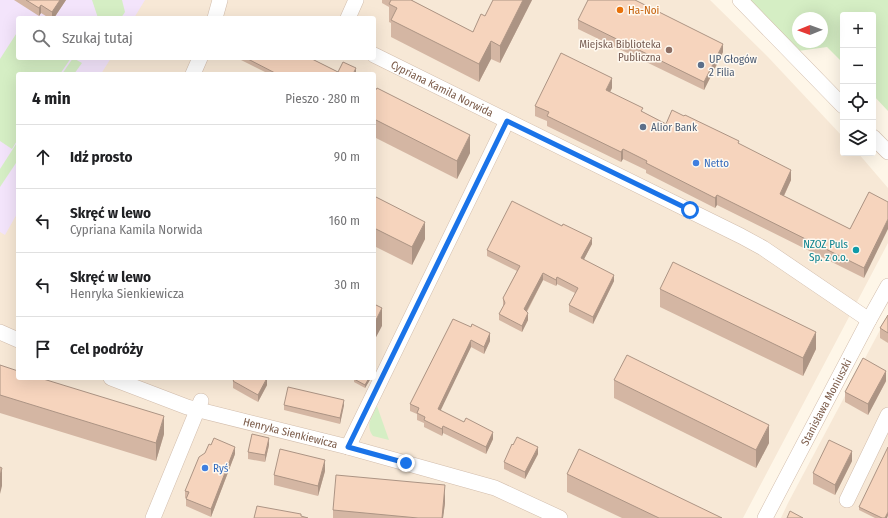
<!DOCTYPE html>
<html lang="pl">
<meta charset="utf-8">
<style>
body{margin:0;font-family:"Fira Sans Condensed",sans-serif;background:#f6f6f6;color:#202124}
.controls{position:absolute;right:12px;top:12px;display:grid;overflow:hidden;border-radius:4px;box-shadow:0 4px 16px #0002}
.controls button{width:36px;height:36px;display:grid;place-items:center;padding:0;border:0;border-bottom:1px solid #e0e0e0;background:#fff;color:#202124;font:20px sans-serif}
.compass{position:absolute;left:792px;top:12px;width:36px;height:36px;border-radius:50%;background:#fff;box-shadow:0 4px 16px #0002;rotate:269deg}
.stop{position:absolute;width:12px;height:12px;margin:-9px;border:3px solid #1a73e8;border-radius:50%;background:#fff}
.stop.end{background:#1a73e8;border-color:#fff;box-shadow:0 1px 4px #0008}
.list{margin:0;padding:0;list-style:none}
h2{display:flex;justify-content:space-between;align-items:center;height:52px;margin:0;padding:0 16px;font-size:17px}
h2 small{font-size:13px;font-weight:400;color:#757577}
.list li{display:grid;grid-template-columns:26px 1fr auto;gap:12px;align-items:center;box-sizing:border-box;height:64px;padding:0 16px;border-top:1px solid #e0e0e0}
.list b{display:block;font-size:15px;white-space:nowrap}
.list p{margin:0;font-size:13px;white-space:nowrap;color:#757577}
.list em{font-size:13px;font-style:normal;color:#757577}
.icon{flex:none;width:22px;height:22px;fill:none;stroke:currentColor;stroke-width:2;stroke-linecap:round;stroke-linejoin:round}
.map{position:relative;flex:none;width:888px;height:518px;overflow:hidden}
.search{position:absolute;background:#fff;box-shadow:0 4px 16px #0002;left:16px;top:16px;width:360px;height:44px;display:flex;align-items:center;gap:10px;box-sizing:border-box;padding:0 14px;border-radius:4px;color:#757577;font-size:15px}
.panel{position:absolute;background:#fff;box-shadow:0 4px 16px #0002;left:16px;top:72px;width:360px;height:308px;border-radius:4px}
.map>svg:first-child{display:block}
.residential{fill:#f7e8d6;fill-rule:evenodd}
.education{fill:#f3e4fb}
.green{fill:#d5eec4;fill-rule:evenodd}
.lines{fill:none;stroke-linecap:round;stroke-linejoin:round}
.minor-casing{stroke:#d2bdac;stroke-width:16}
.minor{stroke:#fff;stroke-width:15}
.wall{fill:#d4b6a3}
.shaded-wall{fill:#ac9484}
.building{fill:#f6d4bd;stroke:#ac9484}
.route{stroke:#1a73e8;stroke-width:5}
.food-dot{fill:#e8710a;stroke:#fff9f0;stroke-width:1.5}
.education-dot{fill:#8d6e63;stroke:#fff9f0;stroke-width:1.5}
.service-dot{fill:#5c6f8a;stroke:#fff9f0;stroke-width:1.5}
.shop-dot{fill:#3f7fe0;stroke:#fff9f0;stroke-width:1.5}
.culture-dot{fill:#0f9aa8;stroke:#fff9f0;stroke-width:1.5}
.labels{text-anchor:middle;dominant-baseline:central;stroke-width:3;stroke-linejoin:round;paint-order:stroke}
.food-label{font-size:11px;fill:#c56008;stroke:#fff9f0;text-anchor:start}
.education-label{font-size:11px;fill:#785e54;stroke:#fff9f0;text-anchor:end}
.service-label{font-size:11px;fill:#4e5e75;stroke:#fff9f0;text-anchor:start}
.street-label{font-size:11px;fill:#7b5b49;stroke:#fff9f0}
.shop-label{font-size:11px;fill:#366cbe;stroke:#fff9f0;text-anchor:start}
.culture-label{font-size:11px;fill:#0d838f;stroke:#fff9f0;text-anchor:end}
</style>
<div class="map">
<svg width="888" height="518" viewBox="0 0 888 518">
<rect width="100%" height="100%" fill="#fef6e8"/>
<g class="residential">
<path d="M 0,0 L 710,0 L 768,57 L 843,137 L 843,153 L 858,153 L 888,188 L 888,243 L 743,518 L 0,518 ZM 18,18 L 374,18 L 374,58 L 18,58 ZM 18,74 L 374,74 L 374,378 L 18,378 Z"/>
<path d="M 888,315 L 888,518 L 781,518 L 788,503 Z"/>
</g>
<path class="education" d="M 0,0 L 145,0 L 134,18 L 18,18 L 18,58 L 111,58 L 101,74 L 18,74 L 18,212 L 5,235 L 0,232 Z"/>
<g class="green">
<path d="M 92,0 L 122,0 L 125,12 L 121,18 L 98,18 Z"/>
<path d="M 749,0 L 888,0 L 888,111 L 873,95 L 873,15 L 843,15 L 843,63 L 827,47 L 798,51 ZM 798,18 L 822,18 L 822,42 L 798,42 Z"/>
<path d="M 18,31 L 18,58 L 71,58 L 60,74 L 18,74 L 18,139 L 12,149 L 0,141 L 0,59 Z"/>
<path d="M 73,58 L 82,63 L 74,74 L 62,74 Z"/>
<path d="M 18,141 L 18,160 L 0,187 L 0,169 Z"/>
<path d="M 377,406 L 389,440 L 373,436 C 365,425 372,417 377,406 Z"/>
</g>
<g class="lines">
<g class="minor-casing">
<g id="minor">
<path d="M 740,0 L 843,106"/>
<path d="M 215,18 L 220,0"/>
<path d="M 348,18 L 356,0"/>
<path id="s1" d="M 374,55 L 741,236 L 763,248 L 869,320"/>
<path d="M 193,74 L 200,58"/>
<path d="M 873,137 L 888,152"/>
<path d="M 0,332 L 18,340"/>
<path id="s2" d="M 111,378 L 187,407 L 348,447 L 495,488 L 560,518"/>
<path d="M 348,447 L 507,121"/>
<path d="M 847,500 L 888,415"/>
<path d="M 153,518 L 201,401"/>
<path id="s3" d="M 765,518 L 869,320 L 888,286"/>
</g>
</g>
<use href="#minor" class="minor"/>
</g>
<g class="wall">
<path d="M 14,0 L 66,0 L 54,18 L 49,18 L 41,13 L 39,16 Z"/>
<path d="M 382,0 L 413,0 L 413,1 L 473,32 L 485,16 L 493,0 L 532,0 L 500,63 L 491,59 L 479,82 L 391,37 L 391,23 L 389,22 L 389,7 L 382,3 Z"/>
<path d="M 578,20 L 723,52 L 704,90 L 578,29 Z"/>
<path d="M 237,58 L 310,58 L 338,72 L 356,72 L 355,74 L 269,74 Z"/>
<path d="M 612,88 L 610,92 L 643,112 L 666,124 L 739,144 L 791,180 L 784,196 L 850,229 L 869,192 L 864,278 L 717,205 L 715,208 L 646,173 L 646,170 L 623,159 L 621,162 L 547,126 L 547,121 L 535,116 L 535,106 Z"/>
<path d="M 374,93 L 470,153 L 457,179 L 374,137 Z"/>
<path d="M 374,196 L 425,239 L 412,265 L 374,246 Z"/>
<path d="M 592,244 L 584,259 L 614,281 L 593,324 L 569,312 L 569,305 L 575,293 L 557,284 L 556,286 L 543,280 L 527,312 L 528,320 L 522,332 L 499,320 L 499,314 L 504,306 L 503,305 L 503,298 L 517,271 L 487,256 L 487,250 Z"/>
<path d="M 660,289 L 816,349 L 803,376 L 660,307 Z"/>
<path d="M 888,315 L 888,343 L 880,338 L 880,328 Z"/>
<path d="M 471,327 L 490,341 L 484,354 L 471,347 L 440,410 L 493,439 L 486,454 L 443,433 L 442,436 L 424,427 L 424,423 L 417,420 L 417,414 L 410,411 L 410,404 Z"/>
<path d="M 0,365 L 164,434 L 156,461 L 0,413 Z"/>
<path d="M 371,378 L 365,388 L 354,382 L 354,379 Z"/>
<path d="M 614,380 L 769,443 L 756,468 L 614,398 Z"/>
<path d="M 233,381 L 267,385 L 258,402 L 233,388 Z"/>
<path d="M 886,381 L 868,415 L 845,402 L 845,392 Z"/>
<path d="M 284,405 L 344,405 L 340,424 L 284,410 Z"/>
<path d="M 269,445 L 265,462 L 248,459 L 248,452 Z"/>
<path d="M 235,454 L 211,517 L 186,506 L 186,498 L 185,498 L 185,491 Z"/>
<path d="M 538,454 L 525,479 L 504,469 L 504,462 Z"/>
<path d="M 852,461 L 835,495 L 813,484 L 813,473 Z"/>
<path d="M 325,471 L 318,496 L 274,485 L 274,475 Z"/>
<path d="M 567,474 L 722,518 L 622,518 L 567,492 Z"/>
<path d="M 445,503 L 443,518 L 333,518 L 333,510 Z"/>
<path d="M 859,507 L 888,515 L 887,518 L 875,518 L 859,510 Z"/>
</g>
<g class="shaded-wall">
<path d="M 60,0 L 66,0 L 54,18 L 52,18 L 52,12 Z"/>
<path d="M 523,0 L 532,0 L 500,63 L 500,46 Z"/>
<path d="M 41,5 L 41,13 L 39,16 L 39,8 Z"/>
<path d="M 491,41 L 491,59 L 479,82 L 479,64 Z"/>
<path d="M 723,44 L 723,52 L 704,90 L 704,82 Z"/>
<path d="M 356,68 L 356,72 L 355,74 L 353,74 Z"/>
<path d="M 612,78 L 612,88 L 606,100 L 606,90 Z"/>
<path d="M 470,135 L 470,153 L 457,179 L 457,161 Z"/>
<path d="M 623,149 L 623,159 L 621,162 L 621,152 Z"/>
<path d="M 791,170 L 791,180 L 780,204 L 780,194 Z"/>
<path d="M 717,195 L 717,205 L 715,208 L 715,198 Z"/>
<path d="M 888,219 L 888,229 L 864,278 L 864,268 Z"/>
<path d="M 425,222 L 425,239 L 412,265 L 412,247 Z"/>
<path d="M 592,238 L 592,244 L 581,265 L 581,258 Z"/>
<path d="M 543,273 L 543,280 L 524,316 L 524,309 Z"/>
<path d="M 614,275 L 614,281 L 593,324 L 593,317 Z"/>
<path d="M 557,277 L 557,284 L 556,286 L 556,280 Z"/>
<path d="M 382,308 L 382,326 L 374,341 L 374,324 Z"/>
<path d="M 528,313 L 528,320 L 522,332 L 522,326 Z"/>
<path d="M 816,332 L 816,349 L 803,376 L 803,358 Z"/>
<path d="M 490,333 L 490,341 L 484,354 L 484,347 Z"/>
<path d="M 471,340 L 471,347 L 438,416 L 438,409 Z"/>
<path d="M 886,371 L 886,381 L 868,415 L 868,404 Z"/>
<path d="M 267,378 L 267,385 L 258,402 L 258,395 Z"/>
<path d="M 369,378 L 371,378 L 365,388 L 365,385 Z"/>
<path d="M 344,400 L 344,405 L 340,424 L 340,418 Z"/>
<path d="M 164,416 L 164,434 L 156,461 L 156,443 Z"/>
<path d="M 769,425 L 769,443 L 756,468 L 756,450 Z"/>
<path d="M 443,426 L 443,433 L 442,436 L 442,429 Z"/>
<path d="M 493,432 L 493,439 L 486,454 L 486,447 Z"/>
<path d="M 269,438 L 269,445 L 265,462 L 265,455 Z"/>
<path d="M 235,447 L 235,454 L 211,517 L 211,509 Z"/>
<path d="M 538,447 L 538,454 L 525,479 L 525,472 Z"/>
<path d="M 852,451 L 852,461 L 835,495 L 835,485 Z"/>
<path d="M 325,460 L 325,471 L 318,496 L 318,486 Z"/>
<path d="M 2,468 L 2,486 L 0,494 L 0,476 Z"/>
<path d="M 445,485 L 445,503 L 443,518 L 442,518 Z"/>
<path d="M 888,512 L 888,515 L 887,518 L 885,518 Z"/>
</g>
<g class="building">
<path d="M 26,0 L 60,0 L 52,12 L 41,5 L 39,8 Z"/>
<path d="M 391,0 L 411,0 L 473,32 L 481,14 L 485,16 L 493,0 L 523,0 L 500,46 L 491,41 L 479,64 L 391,20 L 397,8 L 389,4 Z"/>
<path d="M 588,0 L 635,0 L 723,44 L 704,82 L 578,20 Z"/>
<path d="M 561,53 L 612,78 L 606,90 L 643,108 L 641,111 L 666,124 L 672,110 L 684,116 L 685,115 L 739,141 L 738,143 L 791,170 L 780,194 L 850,229 L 869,192 L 888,202 L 888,219 L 864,268 L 717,195 L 715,198 L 646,163 L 647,161 L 623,149 L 621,152 L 547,116 L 549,112 L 535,106 Z"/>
<path d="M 246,58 L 310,58 L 338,72 L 343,62 L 356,68 L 353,74 L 277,74 Z"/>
<path d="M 377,88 L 470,135 L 457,161 L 374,119 L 374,93 Z"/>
<path d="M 374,196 L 425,222 L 412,247 L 374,228 Z"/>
<path d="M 512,201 L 562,226 L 563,224 L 592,238 L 581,258 L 614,275 L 593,317 L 569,305 L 578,288 L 557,277 L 556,280 L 543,273 L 524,309 L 528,313 L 522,326 L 499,314 L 505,303 L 503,298 L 520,266 L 487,250 Z"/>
<path d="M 673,262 L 816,332 L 803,358 L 660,289 Z"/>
<path d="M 374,304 L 382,308 L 374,324 Z"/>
<path d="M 888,315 L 888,333 L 880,328 Z"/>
<path d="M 453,319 L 471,327 L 472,324 L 490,333 L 484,347 L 471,340 L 438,409 L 464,422 L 466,418 L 493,432 L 486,447 L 443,426 L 442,429 L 424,420 L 425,417 L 417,413 L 419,408 L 410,404 Z"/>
<path d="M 627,355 L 769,425 L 756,450 L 614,380 Z"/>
<path d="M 863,358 L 886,371 L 868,404 L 845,392 Z"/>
<path d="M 0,365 L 18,371 L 18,378 L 40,378 L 164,416 L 156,443 L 0,395 Z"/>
<path d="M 235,378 L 267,378 L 258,395 L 233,381 Z"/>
<path d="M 354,378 L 369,378 L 365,385 L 354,379 Z"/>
<path d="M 288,387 L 344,400 L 340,418 L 284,405 Z"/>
<path d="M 252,434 L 269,438 L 265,455 L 248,452 Z"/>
<path d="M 517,437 L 538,447 L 525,472 L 504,462 L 512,444 L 513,445 Z"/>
<path d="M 214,438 L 235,447 L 211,509 L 186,499 L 189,492 L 185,491 L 199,457 L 205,453 L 209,444 L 211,445 Z"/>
<path d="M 829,440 L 852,451 L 835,485 L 813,473 Z"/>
<path d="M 888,447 L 888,512 L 885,518 L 882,518 L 859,507 Z"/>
<path d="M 280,449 L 325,460 L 318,486 L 274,475 Z"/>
<path d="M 579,449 L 722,518 L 659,518 L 567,474 Z"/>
<path d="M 0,467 L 2,468 L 0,476 Z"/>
<path d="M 336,475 L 445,485 L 442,518 L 418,518 L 333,510 Z"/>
<path d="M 257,506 L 301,514 L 301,516 L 308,518 L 254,518 Z"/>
<path d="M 790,511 L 803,518 L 787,518 Z"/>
</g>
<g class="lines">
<path class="route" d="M 406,463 L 348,447 L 507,121 L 690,210"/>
</g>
<circle class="food-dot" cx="620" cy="10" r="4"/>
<circle class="education-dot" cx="669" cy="50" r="4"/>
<g class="service-dot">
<circle cx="701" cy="65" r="4"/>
<circle cx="643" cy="127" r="4"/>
</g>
<g class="shop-dot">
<circle cx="696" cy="163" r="4"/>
<circle cx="205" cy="468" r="4"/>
</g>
<circle class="culture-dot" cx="856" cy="250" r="4"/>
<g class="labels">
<g class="food-label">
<text x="628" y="10">Ha-Noi</text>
</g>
<g class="education-label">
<text x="661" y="44">Miejska Biblioteka<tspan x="661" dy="13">Publiczna</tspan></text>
</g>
<g class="service-label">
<text x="709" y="59">UP Głogów<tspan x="709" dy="13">2 Filia</tspan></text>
<text x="651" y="127">Alior Bank</text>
</g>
<g class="street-label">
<text stroke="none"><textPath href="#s1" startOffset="76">Cypriana Kamila Norwida</textPath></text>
<text stroke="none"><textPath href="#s3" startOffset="131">Stanisława Moniuszki</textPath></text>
<text stroke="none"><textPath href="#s2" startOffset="188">Henryka Sienkiewicza</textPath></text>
</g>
<g class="shop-label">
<text x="704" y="163">Netto</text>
<text x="213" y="468">Ryś</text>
</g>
<g class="culture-label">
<text x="848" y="244">NZOZ Puls<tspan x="848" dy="13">Sp. z o.o.</tspan></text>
</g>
</g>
</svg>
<div class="controls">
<button>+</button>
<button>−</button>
<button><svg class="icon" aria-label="locate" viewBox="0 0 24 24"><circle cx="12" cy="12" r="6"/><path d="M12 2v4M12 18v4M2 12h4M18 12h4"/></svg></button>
<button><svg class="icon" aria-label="layers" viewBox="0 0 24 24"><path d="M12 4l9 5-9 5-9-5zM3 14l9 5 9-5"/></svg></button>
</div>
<svg class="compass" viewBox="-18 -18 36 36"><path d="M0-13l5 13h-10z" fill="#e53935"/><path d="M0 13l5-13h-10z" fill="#757577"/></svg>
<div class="stop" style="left:690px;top:210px"></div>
<div class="stop end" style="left:406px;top:463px"></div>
<div class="search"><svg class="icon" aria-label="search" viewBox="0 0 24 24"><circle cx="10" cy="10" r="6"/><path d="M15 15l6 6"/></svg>Szukaj tutaj</div>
<section class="panel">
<h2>4 min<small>Pieszo · 280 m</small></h2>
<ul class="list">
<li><svg class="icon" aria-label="ahead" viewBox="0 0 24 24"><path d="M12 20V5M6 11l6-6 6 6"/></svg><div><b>Idź prosto</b></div><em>90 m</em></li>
<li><svg class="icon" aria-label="left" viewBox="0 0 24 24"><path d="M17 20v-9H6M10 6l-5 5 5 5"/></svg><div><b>Skręć w lewo</b><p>Cypriana Kamila Norwida</p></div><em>160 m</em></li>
<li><svg class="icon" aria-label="left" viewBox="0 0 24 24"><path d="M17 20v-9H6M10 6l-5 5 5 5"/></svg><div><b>Skręć w lewo</b><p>Henryka Sienkiewicza</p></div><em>30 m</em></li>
<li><svg class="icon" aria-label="arrive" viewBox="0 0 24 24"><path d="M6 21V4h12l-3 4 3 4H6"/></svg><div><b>Cel podróży</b></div></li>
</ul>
</section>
</div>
